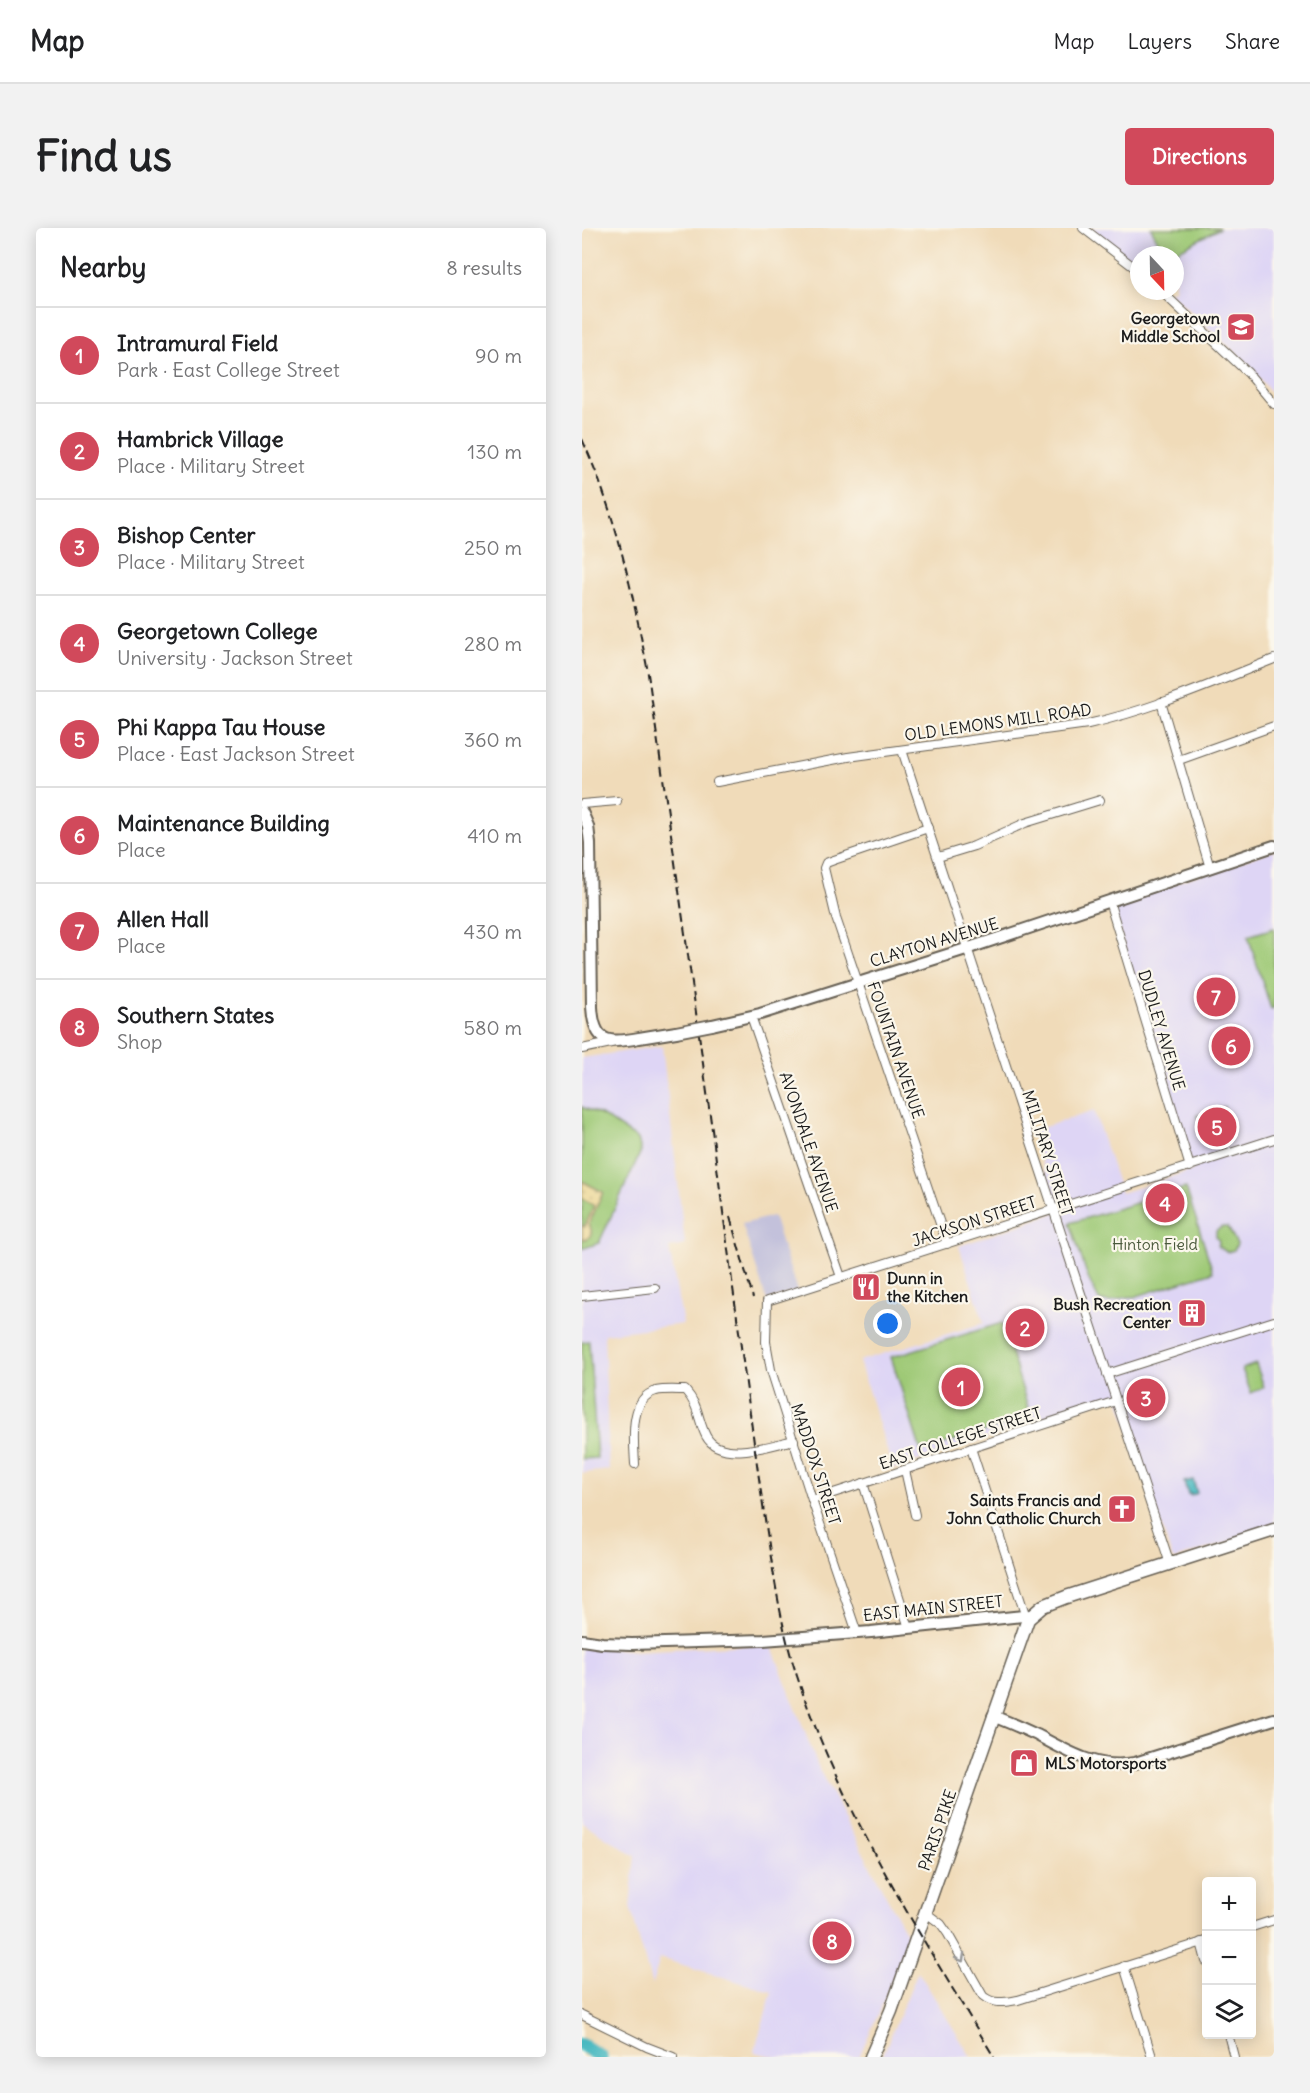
<!DOCTYPE html>
<meta charset="utf-8">
<style>
body{margin:0;font-family:Delius,sans-serif;background:#f2f2f2;color:#202124}
.controls{position:absolute;right:18px;bottom:18px;display:grid;overflow:hidden;border-radius:6px;box-shadow:0 3px 15px #0003}
.controls button{width:54px;height:54px;display:grid;place-items:center;padding:0;border:0;border-bottom:2px solid #e0e0e0;background:#fff;color:#202124;font:30px sans-serif}
.compass{position:absolute;left:548px;top:18px;width:54px;height:54px;border-radius:50%;background:#fff;box-shadow:0 3px 15px #0003;rotate:158deg}
.you{position:absolute;left:306px;top:1096px;width:21px;height:21px;margin:-15px;border:4px solid #fff;border-radius:50%;background:#1a73e8;box-shadow:0 0 0 9px #1a73e833}
.badge{display:grid;place-items:center;width:39px;height:39px;border-radius:50%;background:#d1495b;color:#fff;font-size:20px;font-weight:700}
.pin{position:absolute;translate:-50% -50%;border:3px solid #fff;box-shadow:0 2px 6px #0006}
.list{margin:0;padding:0;list-style:none}
h2{display:flex;justify-content:space-between;align-items:center;height:78px;margin:0;padding:0 24px;font-size:26px}
h2 small{font-size:20px;font-weight:400;color:#757577}
.list li{display:grid;grid-template-columns:39px 1fr auto;gap:18px;align-items:center;box-sizing:border-box;height:96px;padding:0 24px;border-top:2px solid #e0e0e0}
.list b{display:block;font-size:22px;white-space:nowrap}
.list p{margin:0;font-size:20px;white-space:nowrap;color:#757577}
.list em{font-size:20px;font-style:normal;color:#757577}
.icon{flex:none;width:33px;height:33px;fill:none;stroke:currentColor;stroke-width:2;stroke-linecap:round;stroke-linejoin:round}
.map{position:relative;flex:none;width:692px;height:1829px;overflow:hidden;border-radius:6px}
header{display:flex;align-items:center;gap:36px;box-sizing:border-box;height:84px;padding:0 30px;background:#fff;border-bottom:2px solid #e0e0e0}
header strong{font-size:28px}
nav{display:flex;gap:33px;margin-inline-start:auto;font-size:21px}
.intro{display:flex;align-items:center;justify-content:space-between;box-sizing:border-box;height:144px;padding:0 36px}
h1{margin:0;font-size:42px}
.button{padding:15px 27px;border-radius:6px;background:#d1495b;color:#fff;font-size:21px;font-weight:700}
main{display:flex;gap:36px;padding:0 36px}
aside{flex:1;background:#fff;border-radius:6px;box-shadow:0 3px 15px #0003}
.map>svg:first-child{display:block}
.built{fill:#ded5f5}
.industrial{fill:#c3c1db}
.green{fill:#9ec976;stroke:#5d7249;stroke-width:1.5}
.sand{fill:url(#sand-dots);stroke:#857b5d;stroke-width:1.5}
.water{fill:url(#water-waves);stroke:#336a6e;stroke-width:1.5}
.lines{fill:none;stroke-linecap:round;stroke-linejoin:round}
.river{stroke:#4ab9c1;stroke-width:14}
.street-casing{stroke:#665f53;stroke-width:10}
.secondary-casing{stroke:#665f53;stroke-width:14}
.primary-casing{stroke:#665f53;stroke-width:15}
.street{stroke:#fff;stroke-width:8}
.secondary{stroke:#fff;stroke-width:10}
.primary{stroke:#fff;stroke-width:12}
.rail{stroke:#1c1c1c;stroke-width:2;stroke-dasharray:9 4.5;stroke-linecap:butt}
.secondary-bridge-casing{stroke:#665f53;stroke-width:14;stroke-linecap:butt}
.secondary-bridge{stroke:#fff;stroke-width:10}
.oneway{stroke:#999}
.labels{text-anchor:middle;dominant-baseline:central;stroke-width:4.5;stroke-linejoin:round;paint-order:stroke}
.poi-label{font-size:16px;font-weight:bold;fill:#1c1c1c;stroke:#fbf7ec;text-anchor:end}
.street-label{font-size:16px;fill:#1c1c1c;stroke:#fbf7ec}
.park-label{font-size:16px;fill:#4a593c;stroke:#fbf7ec}
</style>
<header>
<strong>Map</strong>
<nav><a>Map</a><a>Layers</a><a>Share</a></nav>
</header>
<div class="intro"><h1>Find us</h1><a class="button">Directions</a></div>
<main>
<aside>
<h2>Nearby<small>8 results</small></h2>
<ul class="list">
<li><span class="badge">1</span><div><b>Intramural Field</b><p>Park · East College Street</p></div><em>90 m</em></li>
<li><span class="badge">2</span><div><b>Hambrick Village</b><p>Place · Military Street</p></div><em>130 m</em></li>
<li><span class="badge">3</span><div><b>Bishop Center</b><p>Place · Military Street</p></div><em>250 m</em></li>
<li><span class="badge">4</span><div><b>Georgetown College</b><p>University · Jackson Street</p></div><em>280 m</em></li>
<li><span class="badge">5</span><div><b>Phi Kappa Tau House</b><p>Place · East Jackson Street</p></div><em>360 m</em></li>
<li><span class="badge">6</span><div><b>Maintenance Building</b><p>Place</p></div><em>410 m</em></li>
<li><span class="badge">7</span><div><b>Allen Hall</b><p>Place</p></div><em>430 m</em></li>
<li><span class="badge">8</span><div><b>Southern States</b><p>Shop</p></div><em>580 m</em></li>
</ul>
</aside>
<div class="map">
<svg width="692" height="1829" viewBox="0 0 692 1829">
<defs>
<pattern id="sand-dots" width="8" height="8" patternUnits="userSpaceOnUse" patternTransform="scale(1.5)"><rect width="8" height="8" fill="#eeda9e"/><path d="M2 2h.1M6 6h.1" fill="none" stroke="#ccba88" stroke-width="1.8" stroke-linecap="round"/></pattern>
<pattern id="water-waves" width="16" height="10" patternUnits="userSpaceOnUse" patternTransform="scale(1.5)"><rect width="16" height="10" fill="#4ab9c1"/><path d="M0 5q4-4 8 0t8 0" fill="none" stroke="#409ea5"/></pattern>
</defs>
<rect width="100%" height="100%" fill="#fbf7ec"/>
<filter id="ink" filterUnits="userSpaceOnUse"><feTurbulence type="fractalNoise" baseFrequency=".0167" numOctaves="2"/><feDisplacementMap in="SourceGraphic" scale="12" xChannelSelector="R" yChannelSelector="G"/><feConvolveMatrix kernelMatrix="1 2 1 2 8 2 1 2 1" color-interpolation-filters="sRGB"/></filter>
<filter id="wash" filterUnits="userSpaceOnUse"><feTurbulence type="fractalNoise" baseFrequency=".008" numOctaves="4" result="noise"/><feDisplacementMap in="SourceGraphic" scale="24" xChannelSelector="R" yChannelSelector="G"/><feGaussianBlur stdDeviation="1.35" result="paint"/><feColorMatrix in="noise" values="0 0 0 0 0 0 0 0 0 0 0 0 0 0 0 0 0 1.4 0 .05"/><feComposite in="paint" operator="in"/></filter>
<g filter="url(#wash)">
<rect width="100%" height="100%" fill="#f0dbb9"/>
<g class="built">
<path d="M 509,0 L 692,0 L 692,168 L 664,134 L 586,63 L 593,63 L 593,27 L 557,27 L 557,39 Z"/>
<path d="M 692,622 L 692,1299 L 591,1332 L 536,1167 L 311,1241 L 277,1133 L 402,1095 L 377,1018 L 476,984 L 450,903 L 512,883 L 539,965 L 611,942 L 529,676 Z"/>
<path d="M 80,818 L 103,1017 L 87,1020 L 101,1096 L 22,1106 L 27,1242 L 0,1245 L 0,830 Z"/>
<path d="M 189,1416 L 238,1543 L 328,1713 L 277,1829 L 194,1829 L 172,1824 L 190,1764 L 78,1730 L 70,1757 L 48,1679 L 53,1628 L 0,1594 L 0,1417 L 54,1423 Z"/>
<path d="M 336,1743 L 389,1829 L 300,1829 Z"/>
</g>
<path class="industrial" d="M 191,988 L 215,1063 L 185,1073 L 160,996 Z"/>
<g class="green">
<path d="M 569,0 L 638,0 L 588,27 L 583,27 Z"/>
<path d="M 692,700 L 692,780 L 689,781 L 666,708 Z"/>
<path d="M 0,879 L 21,888 L 56,911 L 59,923 L 17,1015 L 0,1021 Z"/>
<path d="M 642,879 L 644,887 L 618,895 L 615,888 Z"/>
<path d="M 604,960 L 631,1044 L 552,1069 C 539,1067 530,1078 517,1072 L 506,1050 L 488,995 Z"/>
<path d="M 640,999 L 646,999 L 655,1016 L 652,1022 L 645,1024 L 636,1019 L 637,1013 L 634,1009 L 634,1003 Z"/>
<path d="M 420,1095 L 449,1189 L 339,1223 L 309,1129 Z"/>
<path d="M 7,1113 L 15,1230 L 0,1231 L 0,1114 Z"/>
<path d="M 674,1136 L 682,1159 L 669,1165 L 660,1141 Z"/>
</g>
<path class="sand" d="M 0,953 L 21,964 L 7,996 C 10,1003 11,1006 5,1011 L 0,1011 L 0,998 L 3,998 L 12,978 L 0,970 Z"/>
<path class="water" d="M 611,1252 L 615,1265 L 609,1268 L 608,1266 L 606,1267 L 602,1254 Z"/>
<g class="lines">
<path class="river" d="M 0,1817 L 19,1829"/>
</g>
</g>
<g filter="url(#ink)">
<g class="lines">
<g class="street-casing">
<g id="street">
<path d="M 501,0 L 557,43"/>
<path d="M 579,63 L 666,145 L 692,176"/>
<path d="M 579,474 L 628,640"/>
<path d="M 320,522 L 588,1336"/>
<path d="M 597,532 L 692,498"/>
<path d="M 135,554 L 266,529 L 506,496 C 570,482 631,455 692,431"/>
<path d="M 0,576 L 35,573"/>
<path d="M 346,600 L 252,632 L 244,635 L 242,640 L 254,690 L 365,1016"/>
<path d="M 356,629 L 392,618 L 443,595 L 518,572"/>
<path d="M 527,673 L 608,939"/>
<path d="M 169,788 L 259,1049"/>
<path d="M 0,821 L 34,814"/>
<path d="M 0,1068 L 73,1060"/>
<path d="M 525,1146 L 692,1093"/>
<path d="M 389,1220 L 443,1386"/>
<path d="M 53,1236 C 52,1215 46,1170 74,1163 C 83,1161 94,1162 103,1162 C 118,1179 115,1190 124,1208 C 138,1235 190,1217 212,1212"/>
<path d="M 323,1242 L 333,1287"/>
<path d="M 281,1255 L 327,1400"/>
<path d="M 230,1272 L 534,1173"/>
<path d="M 275,1405 L 230,1272 L 189,1142 L 184,1114 L 185,1073 L 692,911"/>
<path d="M 344,1685 L 359,1696 L 366,1706 L 401,1768 C 412,1777 423,1774 436,1772 L 624,1713"/>
<path d="M 670,1699 L 692,1692"/>
<path d="M 619,1714 L 624,1733"/>
<path d="M 542,1738 L 570,1829"/>
<path d="M 0,1787 L 65,1819 L 91,1829"/>
<path d="M 646,1806 L 652,1829"/>
</g>
</g>
<g class="secondary-casing">
<g id="secondary">
<path d="M 0,584 L 6,598 L 8,615 L 10,779 C 12,815 26,816 57,810 C 69,808 82,806 94,804"/>
<path d="M 130,797 L 178,786 L 384,721 L 692,618"/>
<path d="M 0,1412 L 20,1415 L 50,1416 L 181,1412 L 289,1404 L 450,1387"/>
<path d="M 411,1488 C 426,1494 440,1500 455,1507 C 487,1524 515,1542 553,1535 L 692,1491"/>
</g>
</g>
<g class="primary-casing">
<path id="primary" d="M 289,1829 L 309,1783 L 446,1391 L 461,1378 L 484,1369 L 692,1302"/>
</g>
<use href="#street" class="street"/>
<use href="#secondary" class="secondary"/>
<use href="#primary" class="primary"/>
<g class="rail">
<path d="M 0,211 C 34,286 49,358 65,439 C 95,646 124,853 151,1060 C 162,1139 172,1219 184,1298 C 192,1348 199,1400 215,1448 C 260,1586 338,1706 412,1829"/>
<path d="M 148,989 L 171,1070"/>
</g>
<g class="secondary-bridge-casing">
<path id="secondary-bridge" d="M 94,804 L 130,797"/>
</g>
<use href="#secondary-bridge" class="secondary-bridge"/>
</g>
<defs><path id="oneway-chevron" d="M-2-3.5L2.5 0L-2 3.5" fill="none" stroke-width="1.6" stroke-linecap="round" stroke-linejoin="round" transform="scale(1.5)"/></defs>
<use class="oneway" href="#oneway-chevron" transform="translate(379 1730) rotate(61)"/>
</g>
<defs>
<g id="school-square" transform="scale(1.5)"><rect x="-9" y="-9" width="18" height="18" rx="4" fill="#d1495b" stroke="#fbf7ec"/><path d="M0-5L7-2L0 1L-7-2ZM-4 1L0 2.5L4 1V4Q0 6-4 4Z" fill="#fff"/></g>
<g id="restaurant-square" transform="scale(1.5)"><rect x="-9" y="-9" width="18" height="18" rx="4" fill="#d1495b" stroke="#fbf7ec"/><path d="M-5-6h1v4h1v-4h1v4h1v-4h1v5L-1.5 .5V6h-2V.5L-5-1ZM5-6V6H3V1.5H1.5Q1.5-4 5-6Z" fill="#fff"/></g>
<g id="building-square" transform="scale(1.5)"><rect x="-9" y="-9" width="18" height="18" rx="4" fill="#d1495b" stroke="#fbf7ec"/><path d="M-4-6H4V6H1V3H-1V6H-4ZM-2.5-4.3h1.7v1.8h-1.7ZM.8-4.3h1.7v1.8H.8ZM-2.5-1h1.7V.8h-1.7ZM.8-1h1.7V.8H.8Z" fill="#fff"/></g>
<g id="church-square" transform="scale(1.5)"><rect x="-9" y="-9" width="18" height="18" rx="4" fill="#d1495b" stroke="#fbf7ec"/><path d="M-1.2-6h2.4v3.5h3.3v2.4h-3.3V6h-2.4V-.1h-3.3v-2.4h3.3Z" fill="#fff"/></g>
<g id="shop-square" transform="scale(1.5)"><rect x="-9" y="-9" width="18" height="18" rx="4" fill="#d1495b" stroke="#fbf7ec"/><path d="M-5-2.5h2.3a2.7 3.5 0 0 1 5.4 0H5L5.5 6h-11ZM-1.5-2.5h3a1.5 2.3 0 0 0-3 0Z" fill="#fff"/></g>
</defs>
<g fill-rule="evenodd">
<use href="#school-square" x="659" y="99"/>
<use href="#restaurant-square" x="284" y="1059"/>
<use href="#building-square" x="610" y="1085"/>
<use href="#church-square" x="540" y="1281"/>
<use href="#shop-square" x="442" y="1535"/>
</g>
<g class="labels">
<g class="poi-label">
<text x="638" y="90">Georgetown<tspan x="638" dy="18">Middle School</tspan></text>
<text x="305" y="1050" text-anchor="start">Dunn in<tspan x="305" dy="18">the Kitchen</tspan></text>
<text x="589" y="1076">Bush Recreation<tspan x="589" dy="18">Center</tspan></text>
<text x="519" y="1272">Saints Francis and<tspan x="519" dy="18">John Catholic Church</tspan></text>
<text x="463" y="1535" text-anchor="start">MLS Motorsports</text>
</g>
<g class="street-label">
<text transform="translate(416 494) rotate(-8)">OLD LEMONS MILL ROAD</text>
<text transform="translate(352 714) rotate(-17)">CLAYTON AVENUE</text>
<text transform="translate(580 802) rotate(73)">DUDLEY AVENUE</text>
<text transform="translate(314 822) rotate(71)">FOUNTAIN AVENUE</text>
<text transform="translate(227 914) rotate(71)">AVONDALE AVENUE</text>
<text transform="translate(466 925) rotate(72)">MILITARY STREET</text>
<text transform="translate(392 993) rotate(-18)">JACKSON STREET</text>
<text transform="translate(378 1210) rotate(-18)">EAST COLLEGE STREET</text>
<text transform="translate(234 1236) rotate(72)">MADDOX STREET</text>
<text transform="translate(351 1380) rotate(-6)">EAST MAIN STREET</text>
<text transform="translate(355 1602) rotate(-71)">PARIS PIKE</text>
</g>
<g class="park-label">
<text x="573" y="1016">Hinton Field</text>
</g>
</g>
</svg>
<div class="controls">
<button>+</button>
<button>−</button>
<button><svg class="icon" aria-label="layers" viewBox="0 0 24 24"><path d="M12 4l9 5-9 5-9-5zM3 14l9 5 9-5"/></svg></button>
</div>
<svg class="compass" viewBox="-18 -18 36 36"><path d="M0-13l5 13h-10z" fill="#e53935"/><path d="M0 13l5-13h-10z" fill="#757577"/></svg>
<div class="you"></div>
<div class="pin badge" style="left:379px;top:1159px">1</div>
<div class="pin badge" style="left:443px;top:1100px">2</div>
<div class="pin badge" style="left:564px;top:1170px">3</div>
<div class="pin badge" style="left:583px;top:975px">4</div>
<div class="pin badge" style="left:635px;top:899px">5</div>
<div class="pin badge" style="left:649px;top:818px">6</div>
<div class="pin badge" style="left:634px;top:769px">7</div>
<div class="pin badge" style="left:250px;top:1713px">8</div>
</div>
</main>
